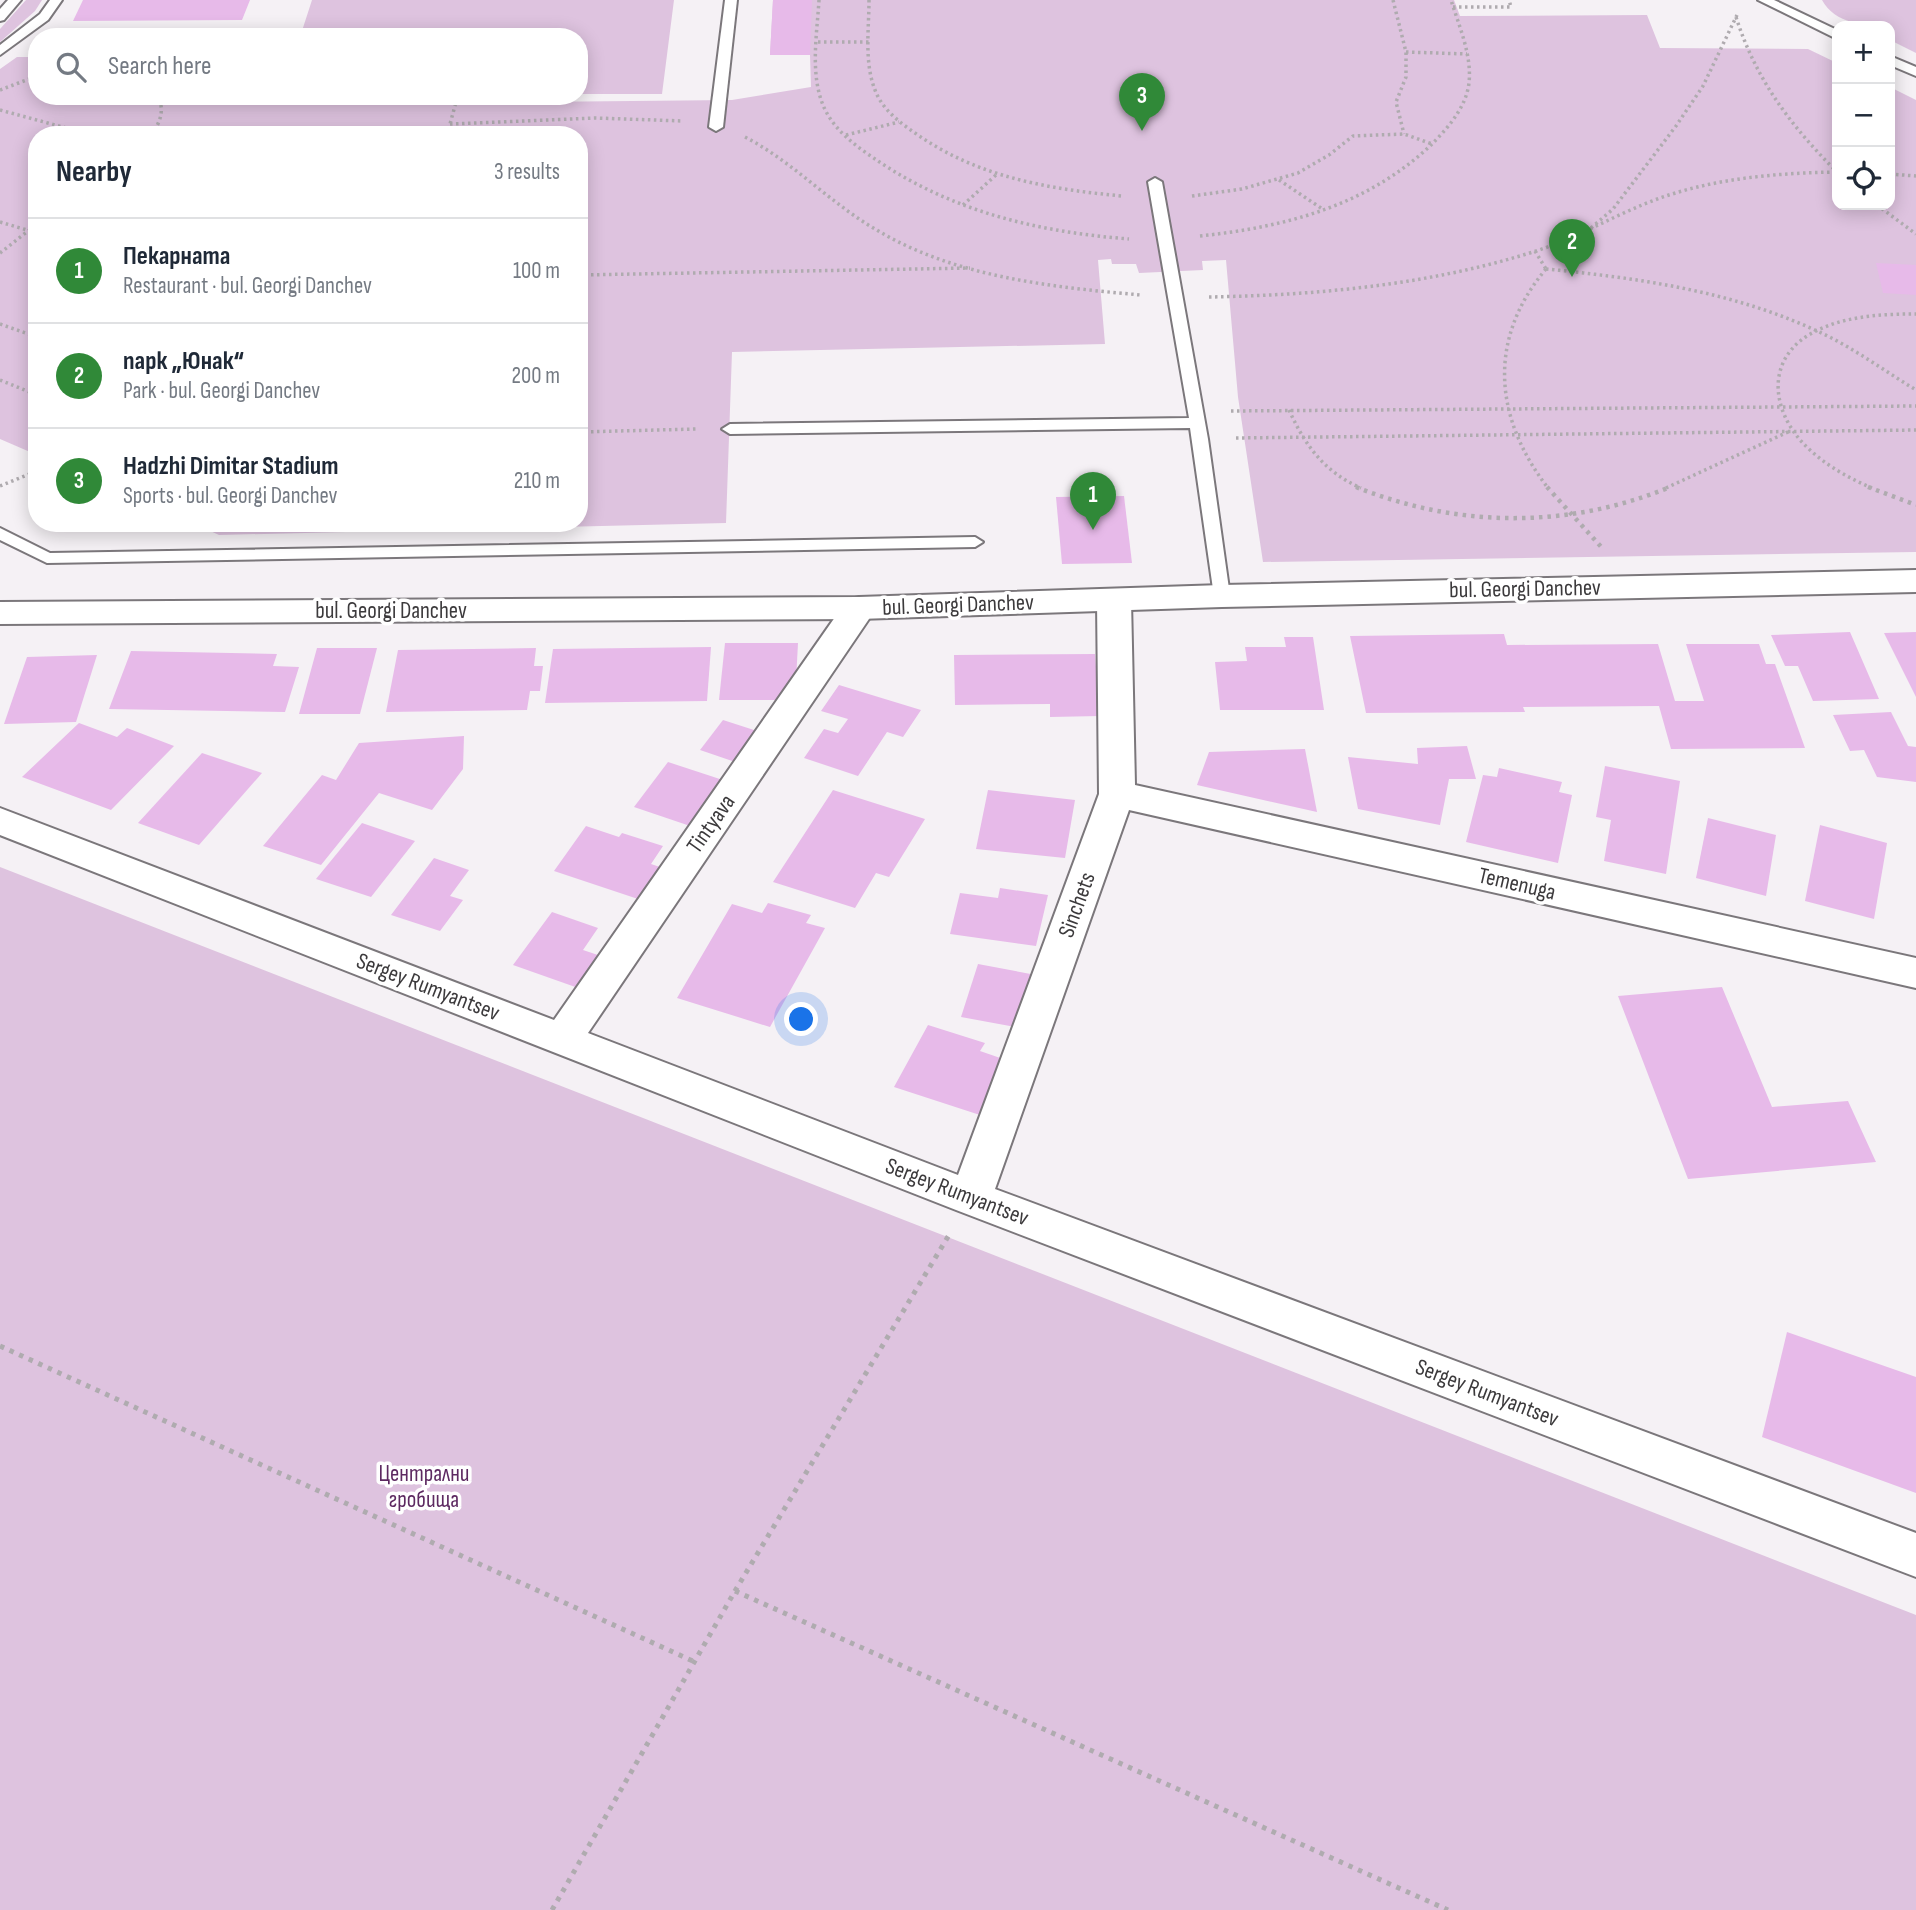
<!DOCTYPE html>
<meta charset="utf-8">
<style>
body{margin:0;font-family:"Sofia Sans Condensed",sans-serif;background:#f2f2f3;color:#1f2937}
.controls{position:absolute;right:21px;top:21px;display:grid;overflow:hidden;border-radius:14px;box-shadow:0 4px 18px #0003}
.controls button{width:63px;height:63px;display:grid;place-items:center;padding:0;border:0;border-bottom:2px solid #e0e1e3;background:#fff;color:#1f2937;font:35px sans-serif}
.you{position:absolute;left:802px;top:1020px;width:24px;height:24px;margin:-18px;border:5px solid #fff;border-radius:50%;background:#1a73e8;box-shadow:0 0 0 10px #1a73e833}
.badge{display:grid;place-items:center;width:46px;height:46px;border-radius:50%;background:#308938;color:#fff;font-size:23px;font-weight:700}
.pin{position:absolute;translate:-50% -58px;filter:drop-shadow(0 2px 4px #0008)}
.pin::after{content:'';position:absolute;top:37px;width:24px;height:21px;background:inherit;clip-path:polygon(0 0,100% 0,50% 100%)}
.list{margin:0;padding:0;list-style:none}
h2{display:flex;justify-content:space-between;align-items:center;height:91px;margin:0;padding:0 28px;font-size:30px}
h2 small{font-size:23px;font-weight:400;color:#747a83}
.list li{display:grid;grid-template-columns:46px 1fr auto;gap:21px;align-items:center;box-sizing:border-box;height:105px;padding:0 28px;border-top:2px solid #e0e1e3}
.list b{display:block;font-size:26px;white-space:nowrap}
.list p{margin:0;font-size:23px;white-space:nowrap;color:#747a83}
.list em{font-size:23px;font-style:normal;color:#747a83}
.icon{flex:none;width:38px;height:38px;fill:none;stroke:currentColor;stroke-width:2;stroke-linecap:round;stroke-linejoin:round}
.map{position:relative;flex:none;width:1916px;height:1910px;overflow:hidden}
.search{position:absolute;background:#fff;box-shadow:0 4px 18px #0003;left:28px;top:28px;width:560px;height:77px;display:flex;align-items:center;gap:18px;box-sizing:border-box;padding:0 24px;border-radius:28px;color:#747a83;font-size:26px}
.panel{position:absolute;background:#fff;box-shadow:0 4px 18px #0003;left:28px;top:126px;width:560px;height:406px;border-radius:28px}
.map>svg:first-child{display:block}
.green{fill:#dec3df}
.building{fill:#e7bae9}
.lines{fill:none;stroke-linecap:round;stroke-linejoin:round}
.service-casing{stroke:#7b777b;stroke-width:4}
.minor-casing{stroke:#7b777b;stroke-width:4}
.secondary-casing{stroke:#7b777b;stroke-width:4}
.path-far2{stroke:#afabaf;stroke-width:3.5;stroke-dasharray:2.5 3.5;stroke-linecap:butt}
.path-far1{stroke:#afabaf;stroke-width:4.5;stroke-dasharray:3.5 5;stroke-linecap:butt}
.path{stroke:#afabaf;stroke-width:5;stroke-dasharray:4.5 6;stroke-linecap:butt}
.service{fill:#fff;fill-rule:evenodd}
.minor{fill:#fff;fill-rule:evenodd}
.secondary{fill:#fff;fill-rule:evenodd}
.labels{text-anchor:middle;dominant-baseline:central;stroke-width:7;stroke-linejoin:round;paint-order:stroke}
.street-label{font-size:23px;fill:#3c3a3c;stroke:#fff}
.park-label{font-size:23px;fill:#5d2961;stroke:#fff}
</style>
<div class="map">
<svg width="1916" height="1910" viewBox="0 0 1916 1910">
<rect width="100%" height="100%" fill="#f5f1f5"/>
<g class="green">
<path d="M 26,0 L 42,0 L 35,11 L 0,42 L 0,29 Z"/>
<path d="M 312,0 L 674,0 L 662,94 L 579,94 L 579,37 L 300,37 Z"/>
<path d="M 773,0 L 1454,0 L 1460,16 L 1647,15 L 1660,48 L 1808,49 L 1837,63 L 1837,205 L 1890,205 L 1890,87 L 1916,100 L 1916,552 L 1263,562 L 1238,397 L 1226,260 L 1202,261 L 1203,270 L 1139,273 L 1136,264 L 1112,264 L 1111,259 L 1098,260 L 1105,344 L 732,352 L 726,523 L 219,535 L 193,523 L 579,523 L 579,135 L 37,135 L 37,455 L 0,439 L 0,69 L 17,57 L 37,57 L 37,96 L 217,96 L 215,105 L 732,100 L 811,87 L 810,55 L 770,55 Z"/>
<path d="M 1822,0 L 1916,0 L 1916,53 L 1890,40 L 1890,26 C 1865,26 1835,24 1822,0 Z"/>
<path d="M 0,867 L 1916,1615 L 1916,1910 L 0,1910 Z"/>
</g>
<g class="building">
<path d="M 83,0 L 250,0 L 242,20 L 73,21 Z"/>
<path d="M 773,0 L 812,0 L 810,55 L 770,55 Z"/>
<path d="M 1876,263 L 1916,265 L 1916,295 L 1883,293 Z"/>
<path d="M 1124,496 L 1132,563 L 1062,564 L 1056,497 Z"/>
<path d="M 1850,632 L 1879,699 L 1813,701 L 1798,666 L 1785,666 L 1771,635 Z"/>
<path d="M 1916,632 L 1916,697 L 1884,633 Z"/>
<path d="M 1504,634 L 1507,645 L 1658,644 L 1675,701 L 1704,701 L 1686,644 L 1759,644 L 1766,664 L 1775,664 L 1805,748 L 1671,749 L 1659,706 L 1523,707 L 1525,712 L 1366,713 L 1350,636 Z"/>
<path d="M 1284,637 L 1313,637 L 1324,710 L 1220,710 L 1215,662 L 1247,661 L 1245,647 L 1286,647 Z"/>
<path d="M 725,643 L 798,643 L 795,700 L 719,700 Z"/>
<path d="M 711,647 L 707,701 L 545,703 L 553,649 Z"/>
<path d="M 317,648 L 377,648 L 360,714 L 299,714 Z"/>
<path d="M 536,648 L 534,666 L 543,666 L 540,691 L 530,691 L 527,710 L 386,712 L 398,650 Z"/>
<path d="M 131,651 L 277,654 L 273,666 L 299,667 L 285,712 L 109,709 Z"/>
<path d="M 1095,654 L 1100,716 L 1050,717 L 1050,704 L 955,705 L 954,655 Z"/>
<path d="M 97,655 L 76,722 L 4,724 L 27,657 Z"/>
<path d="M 839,685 L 921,710 L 903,737 L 887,732 L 858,776 L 804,758 L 824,729 L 838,733 L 848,719 L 821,711 Z"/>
<path d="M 1891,712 L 1908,746 L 1916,747 L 1916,782 L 1877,777 L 1864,750 L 1850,751 L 1833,715 Z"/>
<path d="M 723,720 L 766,734 L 744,765 L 700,750 Z"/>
<path d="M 79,723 L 117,737 L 127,728 L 174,746 L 111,810 L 22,777 Z"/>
<path d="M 464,736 L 463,769 L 432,810 L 379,793 L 321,865 L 263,846 L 322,775 L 336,780 L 359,743 Z"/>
<path d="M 1467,746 L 1476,779 L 1449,779 L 1440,825 L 1358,809 L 1348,757 L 1418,764 L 1417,748 Z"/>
<path d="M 1305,749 L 1317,812 L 1197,785 L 1209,752 Z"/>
<path d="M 202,753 L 262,773 L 199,845 L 138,823 Z"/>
<path d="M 668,762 L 732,783 L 699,829 L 634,807 Z"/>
<path d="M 1605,766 L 1680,781 L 1666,874 L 1604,861 L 1611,820 L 1596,817 Z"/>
<path d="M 1499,768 L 1562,782 L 1559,792 L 1572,795 L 1558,863 L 1466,842 L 1483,775 L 1497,777 Z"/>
<path d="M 833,790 L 925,819 L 889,877 L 876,873 L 855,908 L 773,882 Z"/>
<path d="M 988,790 L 1075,800 L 1065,858 L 976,849 Z"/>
<path d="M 1708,818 L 1776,835 L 1766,896 L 1696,878 Z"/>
<path d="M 362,823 L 415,841 L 371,897 L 316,879 Z"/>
<path d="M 1820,825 L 1887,843 L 1874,919 L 1805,901 Z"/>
<path d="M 586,826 L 619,837 L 622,833 L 663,846 L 651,864 L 669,870 L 647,902 L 554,871 Z"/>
<path d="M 434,858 L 469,870 L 450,896 L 463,900 L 440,931 L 391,915 Z"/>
<path d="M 1000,888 L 1048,895 L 1036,946 L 950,934 L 960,893 L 998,898 Z"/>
<path d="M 768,903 L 811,915 L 806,923 L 825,928 L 770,1027 L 677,998 L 732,904 L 762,913 Z"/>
<path d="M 552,912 L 598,928 L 583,950 L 604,957 L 581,989 L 513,965 Z"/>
<path d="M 978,964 L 1036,975 L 1021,1028 L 961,1017 Z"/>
<path d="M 1722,987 L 1772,1107 L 1848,1101 L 1876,1162 L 1688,1179 L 1618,996 Z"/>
<path d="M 928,1025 L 985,1043 L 980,1051 L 1009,1061 L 983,1116 L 894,1087 Z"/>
<path d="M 1787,1332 L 1916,1377 L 1916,1493 L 1762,1437 Z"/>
</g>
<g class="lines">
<g class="service-casing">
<g id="service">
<path d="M 8,0 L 21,0 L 4,20 L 0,21 L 0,9 Z"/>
<path d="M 50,0 L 62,0 L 48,20 L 0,55 L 0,45 L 40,14 Z"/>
<path d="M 725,0 L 737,0 L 723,127 L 716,131 L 709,127 Z"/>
<path d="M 1758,0 L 1774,0 L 1837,30 L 1837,39 Z"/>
<path d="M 1890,56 L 1916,67 L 1916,76 L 1890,65 Z"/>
<path d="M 1155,178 L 1162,182 L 1208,439 L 1230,596 L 1228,600 L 1222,602 L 1214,596 L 1190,428 L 730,434 L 722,429 L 730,424 L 1189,418 L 1148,182 Z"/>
<path d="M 0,528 L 50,553 L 975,537 L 983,542 L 975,547 L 47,563 L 0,540 Z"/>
</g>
</g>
<g class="minor-casing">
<path id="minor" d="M 1114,589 L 1126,592 L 1131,600 L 1135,785 L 1916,958 L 1916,988 L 1129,810 L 995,1189 L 1916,1533 L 1916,1577 L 956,1210 L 0,835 L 0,808 L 554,1020 L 847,600 L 859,597 L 871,600 L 876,608 L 871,616 L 588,1033 L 958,1175 L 1099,794 L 1097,600 L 1102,592 Z"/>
</g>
<g class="secondary-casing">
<path id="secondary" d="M 1916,570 L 1916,592 L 1222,607 L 859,619 L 0,624 L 0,602 L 859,597 L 1222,585 Z"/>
</g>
<g class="path-far2">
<path d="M 819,0 C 817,34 810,73 823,105 C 833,130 857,147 878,161 C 954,212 1039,232 1129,239"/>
<path d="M 869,0 C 869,29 864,62 875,90 C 882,109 899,122 915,133 C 977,177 1048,189 1122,196"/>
<path d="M 1393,0 L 1406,52 L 1406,77 L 1396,102 L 1404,134"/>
<path d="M 1453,7 L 1511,7 L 1509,0"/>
<path d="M 1736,17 C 1756,80 1791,126 1837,172"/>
<path d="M 818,42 L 869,42"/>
<path d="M 1406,52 L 1467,54"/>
<path d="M 0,90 L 37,76"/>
<path d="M 0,110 L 92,135"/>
<path d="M 450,124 L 596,118 L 683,121"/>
<path d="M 151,135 C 160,123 165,111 158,96"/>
<path d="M 447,135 L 456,102"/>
<path d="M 846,135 L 899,122"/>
<path d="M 745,137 C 793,162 829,202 875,229 C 954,277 1051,287 1141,295"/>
<path d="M 1890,174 L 1916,176"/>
<path d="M 1279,180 L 1324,210"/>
<path d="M 1192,196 L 1242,189 L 1298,173 L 1329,155 L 1353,136 L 1404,134 L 1432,144"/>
<path d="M 963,205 L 996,175"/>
<path d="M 1877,205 L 1916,234"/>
<path d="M 0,222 L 37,233"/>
<path d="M 1591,228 L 1613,209 L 1676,126 L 1703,86 L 1737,15"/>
<path d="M 1200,236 C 1285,227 1366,206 1430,146 C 1447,129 1466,108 1469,83 C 1472,55 1459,26 1451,0"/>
<path d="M 1535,251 L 1546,269"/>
<path d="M 0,253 L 37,224"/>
<path d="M 1546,269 C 1638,278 1730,291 1815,330 C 1851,346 1883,370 1916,390"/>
<path d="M 1546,269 C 1487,339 1494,418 1548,488"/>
<path d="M 579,275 L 970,268"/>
<path d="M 1209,297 C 1319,295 1428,285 1533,252 C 1577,238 1616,214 1660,198 C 1717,178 1777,173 1837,172"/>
<path d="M 0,324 L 37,337"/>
<path d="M 0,380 L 37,395"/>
<path d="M 1289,410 C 1305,445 1324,472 1361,488"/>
<path d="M 1231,411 L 1916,406"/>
<path d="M 579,432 L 697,429"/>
<path d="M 1236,438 L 1916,430"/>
<path d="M 0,486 L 37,471"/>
<path d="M 1666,488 L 1790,431"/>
<path d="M 1872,488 C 1846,477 1820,462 1801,441 C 1772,408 1767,362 1807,336 C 1839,316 1880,314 1916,314"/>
</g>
<g class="path-far1">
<path d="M 1356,487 C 1458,528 1568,529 1670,487"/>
<path d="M 1547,487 L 1604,550"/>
<path d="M 1868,487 L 1916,505"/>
</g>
<g class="path">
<path d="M 0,1346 L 695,1662"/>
<path d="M 735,1591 L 1448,1910"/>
<path d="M 552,1910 L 735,1591 L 949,1235"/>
</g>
<use href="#service" class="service"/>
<use href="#minor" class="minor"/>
<use href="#secondary" class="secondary"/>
</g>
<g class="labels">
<g class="street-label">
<text transform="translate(1525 589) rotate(-1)">bul. Georgi Danchev</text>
<text transform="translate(958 605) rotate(-2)">bul. Georgi Danchev</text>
<text x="391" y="611">bul. Georgi Danchev</text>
<text transform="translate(711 824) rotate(-55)">Tintyava</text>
<text transform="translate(1517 884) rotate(13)">Temenuga</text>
<text transform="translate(1077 905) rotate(-70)">Sinchets</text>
<text transform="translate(428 987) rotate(21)">Sergey Rumyantsev</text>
<text transform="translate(957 1192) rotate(21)">Sergey Rumyantsev</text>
<text transform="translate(1487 1393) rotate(21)">Sergey Rumyantsev</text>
</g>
<g class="park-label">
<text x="424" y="1474">Централни<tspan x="424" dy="26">гробища</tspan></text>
</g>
</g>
</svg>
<div class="controls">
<button>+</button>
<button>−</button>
<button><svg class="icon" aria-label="locate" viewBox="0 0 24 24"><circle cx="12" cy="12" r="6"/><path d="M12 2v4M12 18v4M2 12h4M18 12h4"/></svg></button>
</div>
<div class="you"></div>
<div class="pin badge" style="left:1093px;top:530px">1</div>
<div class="pin badge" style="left:1572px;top:277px">2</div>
<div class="pin badge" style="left:1142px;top:131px">3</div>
<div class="search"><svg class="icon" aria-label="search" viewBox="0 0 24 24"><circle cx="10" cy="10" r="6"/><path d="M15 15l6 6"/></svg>Search here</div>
<section class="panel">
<h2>Nearby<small>3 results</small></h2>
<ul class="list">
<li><span class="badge">1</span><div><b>Пекарната</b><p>Restaurant · bul. Georgi Danchev</p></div><em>100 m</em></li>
<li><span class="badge">2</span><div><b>парк „Юнак“</b><p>Park · bul. Georgi Danchev</p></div><em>200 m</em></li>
<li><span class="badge">3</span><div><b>Hadzhi Dimitar Stadium</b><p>Sports · bul. Georgi Danchev</p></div><em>210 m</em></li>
</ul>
</section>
</div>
